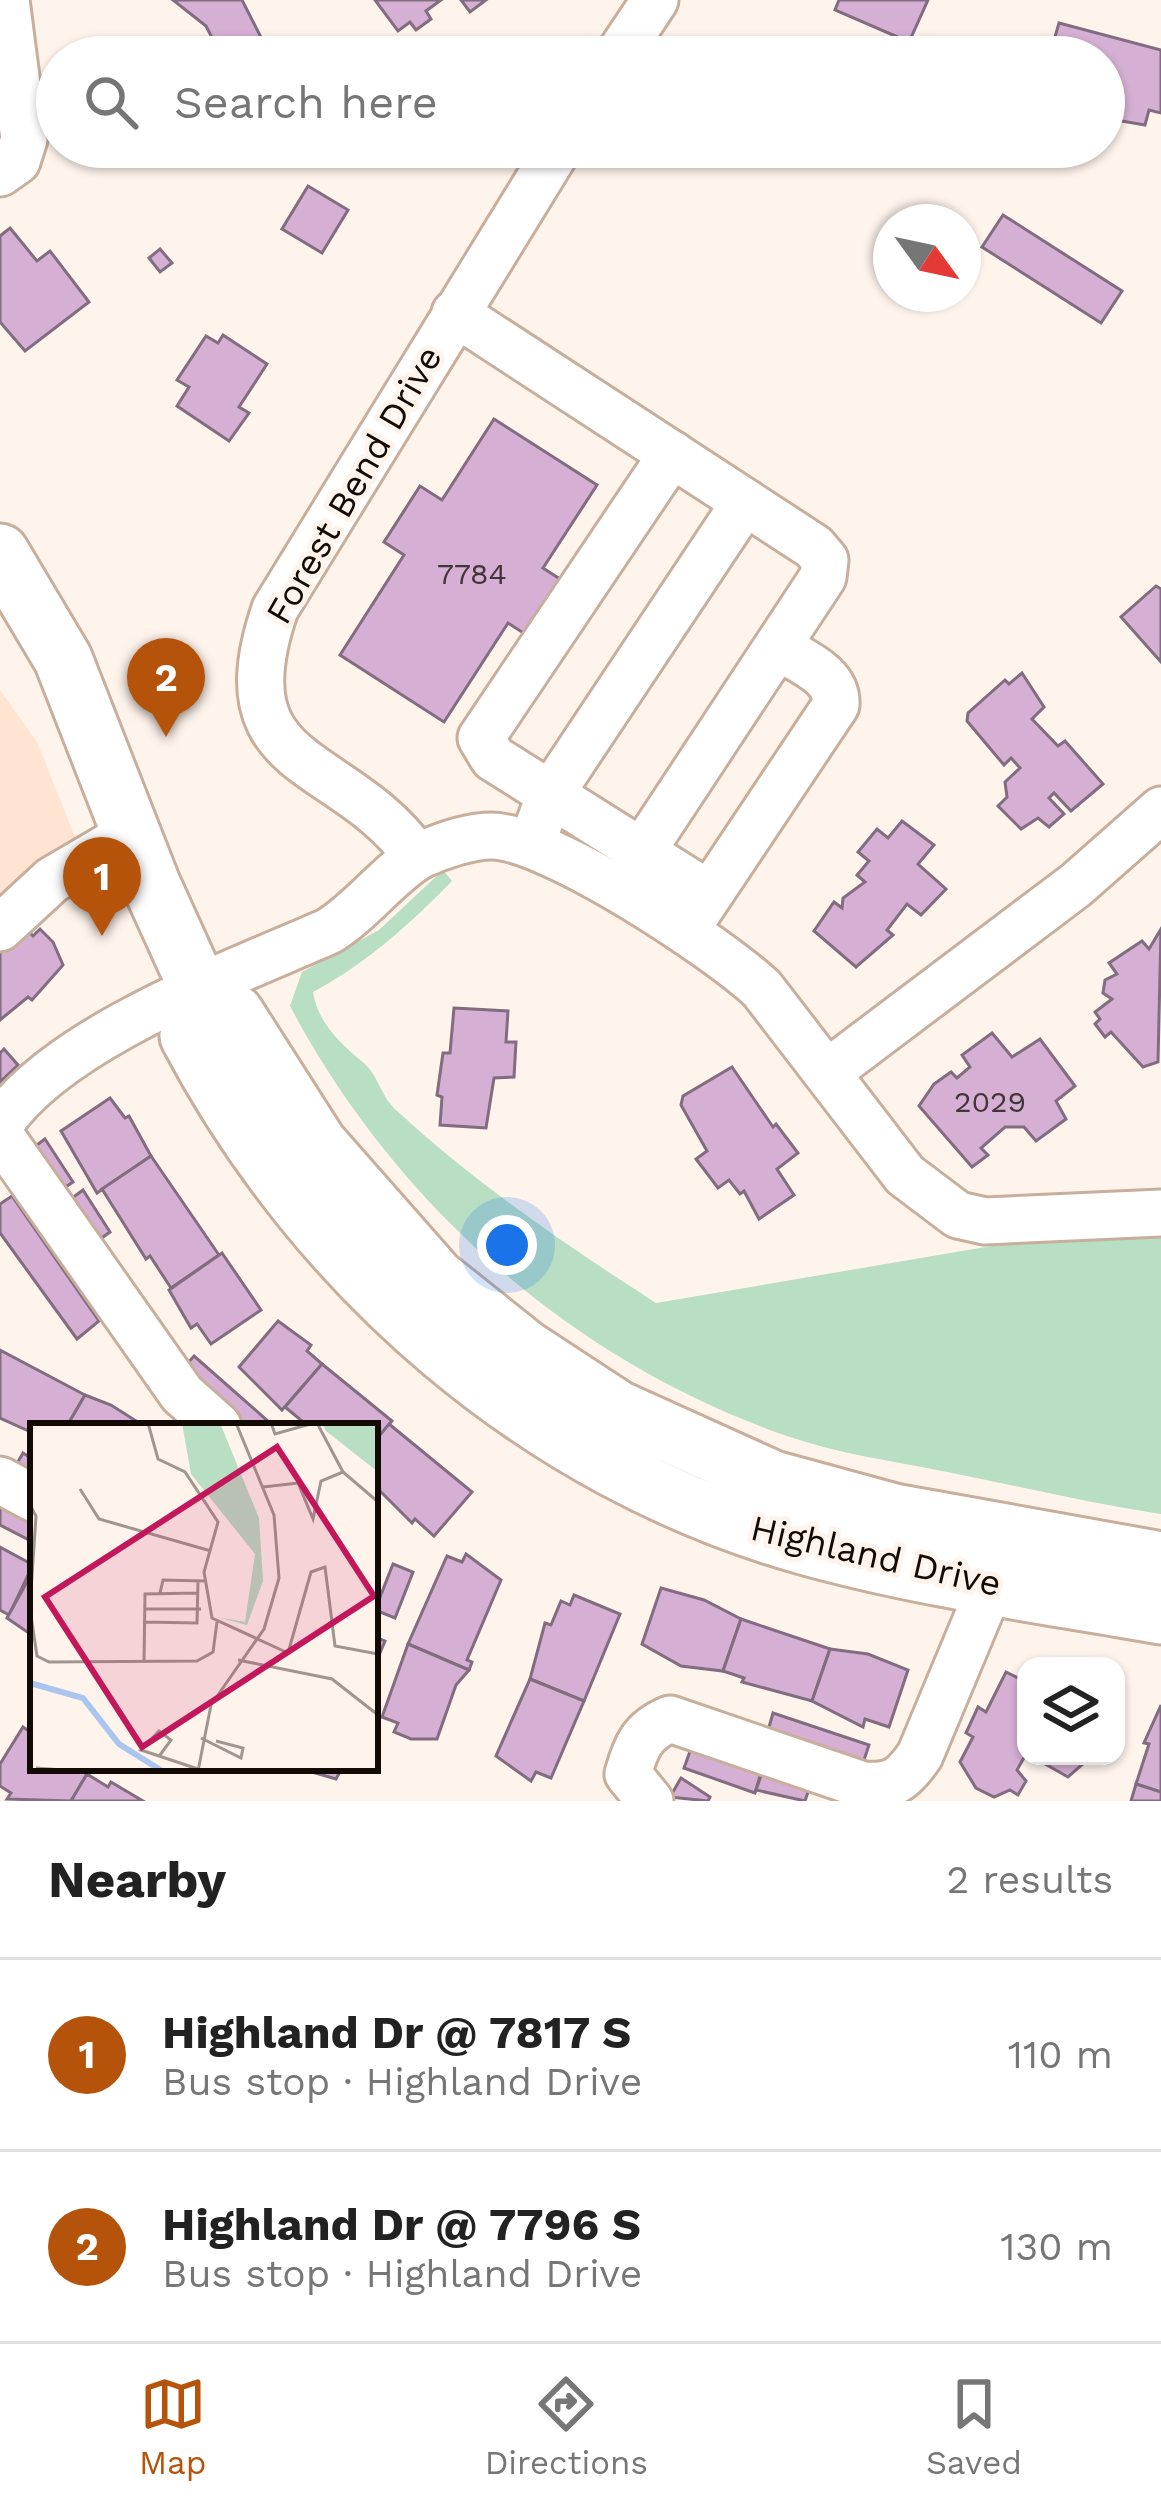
<!DOCTYPE html>
<meta charset="utf-8">
<style>
body{margin:0;font-family:"Work Sans",sans-serif;background:#f6f6f6;color:#222}
.controls{position:absolute;right:36px;bottom:36px;display:grid;overflow:hidden;border-radius:24px;box-shadow:0 3px 9px #0004}
.controls button{width:108px;height:108px;display:grid;place-items:center;padding:0;border:0;border-bottom:3px solid #e0e0e0;background:#fff;color:#222;font:60px sans-serif}
.compass{position:absolute;left:873px;top:204px;width:108px;height:108px;border-radius:50%;background:#fff;box-shadow:0 3px 9px #0004;rotate:123deg}
.you{position:absolute;left:507px;top:1245px;width:42px;height:42px;margin:-30px;border:9px solid #fff;border-radius:50%;background:#1a73e8;box-shadow:0 0 0 18px #1a73e833}
.badge{display:grid;place-items:center;width:78px;height:78px;border-radius:50%;background:#b45309;color:#fff;font-size:39px;font-weight:700}
.pin{position:absolute;translate:-50% -99px;filter:drop-shadow(0 3px 6px #0008)}
.pin::after{content:'';position:absolute;top:63px;width:42px;height:36px;background:inherit;clip-path:polygon(0 0,100% 0,50% 100%)}
.list{margin:0;padding:0;list-style:none}
h2{display:flex;justify-content:space-between;align-items:center;height:156px;margin:0;padding:0 48px;font-size:51px}
h2 small{font-size:39px;font-weight:400;color:#767676}
.list li{display:grid;grid-template-columns:78px 1fr auto;gap:36px;align-items:center;box-sizing:border-box;height:192px;padding:0 48px;border-top:3px solid #e0e0e0}
.list b{display:block;font-size:45px;white-space:nowrap}
.list p{margin:0;font-size:39px;white-space:nowrap;color:#767676}
.list em{font-size:39px;font-style:normal;color:#767676}
.icon{flex:none;width:66px;height:66px;fill:none;stroke:currentColor;stroke-width:2;stroke-linecap:round;stroke-linejoin:round}
.map{position:relative;flex:none;width:1161px;height:1801px;overflow:hidden}
.search{position:absolute;background:#fff;box-shadow:0 3px 9px #0004;left:36px;right:36px;top:36px;height:132px;display:flex;align-items:center;gap:30px;box-sizing:border-box;padding:0 42px;border-radius:66px;color:#767676;font-size:45px}
.sheet{height:540px;background:#fff}
nav{display:flex;justify-content:space-around;align-items:center;box-sizing:border-box;height:168px;border-top:3px solid #e0e0e0;background:#fff;font-size:33px;color:#767676}
nav a{display:grid;justify-items:center;gap:6px}
nav .on{color:#b45309}
.map>svg:first-child{display:block}
.built{fill:#ffe4d1}
.green{fill:#b8dec3}
.building{fill:#d5b0d4;stroke:#816c80;stroke-width:3}
.lines{fill:none;stroke-linecap:round;stroke-linejoin:round}
.minor-casing{stroke:#c8ae9c;stroke-width:51}
.major-casing{stroke:#c8ae9c;stroke-width:63}
.minor{stroke:#fff;stroke-width:45}
.major{stroke:#fff;stroke-width:57}
.labels{text-anchor:middle;dominant-baseline:central;stroke-width:10;stroke-linejoin:round;paint-order:stroke}
.number-label{font-size:30px;fill:#433439}
.street-label{font-size:36px;fill:#120a05;stroke:#fff4ec}
.inset-river{fill:none;stroke:#aac6ef;stroke-width:6}
.inset-road{fill:none;stroke:#a09690;stroke-width:3}
.view{fill:#c2185b;fill-opacity:0.15;stroke:#c2185b;stroke-width:6}
.inset-edge{fill:none;stroke:#120a05;stroke-width:6}
</style>
<div class="map">
<svg width="1161" height="1801" viewBox="0 0 1161 1801">
<rect width="100%" height="100%" fill="#fff4ec"/>
<path class="built" d="M 0,690 L 37,742 L 77,842 L 0,913 Z"/>
<path class="green" d="M 443,870 L 452,881 C 410,924 367,963 313,992 C 318,1024 342,1045 365,1064 C 378,1076 382,1098 396,1110 C 475,1183 566,1245 656,1303 L 1015,1242 L 1161,1231 L 1161,1514 C 1089,1503 1018,1486 947,1472 C 893,1461 839,1454 787,1436 C 574,1362 395,1205 290,1006 L 302,972 L 379,930 Z"/>
<g class="building">
<path d="M 173,0 L 242,0 L 271,57 L 222,57 L 206,26 Z"/>
<path d="M 375,0 L 441,0 L 426,11 L 431,19 L 416,30 L 410,22 L 398,31 Z"/>
<path d="M 461,0 L 486,0 L 470,12 Z"/>
<path d="M 839,0 L 928,0 L 909,42 L 835,10 Z"/>
<path d="M 1059,23 L 1161,50 L 1161,113 L 1149,110 L 1145,125 L 1104,118 L 1104,57 L 1049,57 Z"/>
<path d="M 308,186 L 348,210 L 322,253 L 282,229 Z"/>
<path d="M 1003,215 L 1122,291 L 1101,323 L 982,247 Z"/>
<path d="M 10,228 L 37,261 L 50,251 L 89,302 L 25,351 L 0,322 L 0,236 Z"/>
<path d="M 160,249 L 172,263 L 160,272 L 149,258 Z"/>
<path d="M 223,335 L 267,364 L 239,407 L 249,413 L 229,441 L 177,406 L 189,387 L 177,380 L 206,336 L 218,343 Z"/>
<path d="M 494,419 L 597,485 L 543,568 L 560,579 L 525,634 L 508,623 L 444,722 L 340,655 L 404,555 L 384,542 L 420,486 L 442,500 Z"/>
<path d="M 1156,586 L 1161,589 L 1161,662 L 1121,617 Z"/>
<path d="M 1022,673 L 1044,707 L 1032,719 L 1058,746 L 1065,741 L 1103,784 L 1071,811 L 1054,793 L 1049,798 L 1064,814 L 1049,827 L 1038,818 L 1021,829 L 998,806 L 1007,797 L 1005,782 L 1020,768 L 1011,758 L 1004,765 L 967,721 L 968,713 L 1005,680 L 1009,684 Z"/>
<path d="M 902,821 L 934,845 L 918,864 L 946,889 L 921,915 L 907,904 L 887,930 L 893,935 L 856,967 L 814,931 L 834,902 L 842,908 L 843,898 L 865,882 L 857,875 L 869,861 L 858,852 L 877,829 L 888,838 Z"/>
<path d="M 20,923 L 33,936 L 40,929 L 53,942 L 63,965 L 32,1000 L 28,997 L 0,1020 L 0,944 Z"/>
<path d="M 1161,929 L 1158,1062 L 1143,1067 L 1111,1032 L 1105,1037 L 1095,1024 L 1100,1019 L 1095,1012 L 1112,999 L 1103,993 L 1105,980 L 1117,974 L 1109,963 L 1142,941 L 1149,949 Z"/>
<path d="M 454,1008 L 508,1011 L 506,1042 L 516,1042 L 514,1077 L 494,1078 L 486,1128 L 440,1125 L 442,1097 L 437,1095 L 443,1053 L 450,1053 Z"/>
<path d="M 992,1033 L 1012,1057 L 1040,1039 L 1075,1086 L 1056,1101 L 1066,1119 L 1036,1141 L 1024,1127 L 1005,1127 L 981,1148 L 988,1155 L 972,1167 L 919,1106 L 934,1084 L 951,1072 L 957,1078 L 970,1067 L 962,1055 Z"/>
<path d="M 4,1049 L 18,1065 L 0,1082 L 0,1053 Z"/>
<path d="M 732,1067 L 773,1127 L 776,1124 L 798,1153 L 777,1169 L 794,1195 L 759,1219 L 744,1191 L 740,1194 L 729,1180 L 718,1188 L 696,1159 L 707,1151 L 681,1105 L 683,1096 Z"/>
<path d="M 110,1098 L 125,1118 L 129,1116 L 151,1156 L 97,1193 L 61,1131 Z"/>
<path d="M 45,1139 L 73,1182 L 55,1194 L 26,1153 Z"/>
<path d="M 151,1156 L 219,1255 L 171,1288 L 150,1256 L 146,1259 L 102,1189 Z"/>
<path d="M 83,1190 L 110,1232 L 92,1245 L 64,1204 Z"/>
<path d="M 12,1196 L 99,1321 L 77,1339 L 0,1233 L 0,1204 Z"/>
<path d="M 222,1253 L 261,1310 L 211,1344 L 197,1324 L 191,1328 L 169,1290 Z"/>
<path d="M 278,1321 L 311,1345 L 307,1351 L 322,1364 L 282,1410 L 239,1367 Z"/>
<path d="M 0,1350 L 85,1395 L 67,1426 L 33,1426 L 33,1433 L 0,1418 Z"/>
<path d="M 194,1356 L 269,1422 L 265,1426 L 241,1426 L 179,1373 Z"/>
<path d="M 322,1364 L 392,1421 L 375,1441 L 375,1426 L 308,1426 L 285,1407 Z"/>
<path d="M 85,1395 L 111,1405 L 144,1426 L 67,1426 Z"/>
<path d="M 389,1424 L 472,1492 L 434,1536 L 415,1519 L 412,1523 L 375,1486 L 375,1441 Z"/>
<path d="M 23,1453 L 33,1459 L 33,1486 L 11,1474 Z"/>
<path d="M 0,1500 L 33,1518 L 33,1542 L 0,1525 Z"/>
<path d="M 0,1547 L 33,1565 L 9,1615 L 0,1610 Z"/>
<path d="M 466,1554 L 501,1580 L 467,1660 L 472,1662 L 469,1670 L 408,1644 L 447,1556 L 462,1562 Z"/>
<path d="M 393,1564 L 413,1572 L 395,1618 L 375,1610 Z"/>
<path d="M 33,1571 L 33,1636 L 7,1618 Z"/>
<path d="M 661,1588 L 704,1600 L 741,1619 L 723,1671 L 681,1666 L 642,1644 Z"/>
<path d="M 574,1595 L 620,1614 L 584,1701 L 530,1679 L 545,1623 L 551,1625 L 561,1601 L 570,1605 Z"/>
<path d="M 741,1619 L 830,1649 L 812,1701 L 742,1682 L 744,1678 L 723,1671 Z"/>
<path d="M 375,1637 L 385,1641 L 375,1665 Z"/>
<path d="M 408,1644 L 469,1670 L 456,1685 L 437,1739 L 411,1739 L 394,1732 L 398,1723 L 382,1717 Z"/>
<path d="M 830,1649 L 868,1654 L 908,1670 L 889,1727 L 865,1719 L 863,1727 L 812,1701 Z"/>
<path d="M 1006,1672 L 1026,1682 L 1026,1754 L 1017,1770 L 1026,1781 L 1018,1795 L 1010,1790 L 994,1797 L 976,1788 L 960,1762 L 973,1737 L 966,1733 L 978,1707 L 986,1712 Z"/>
<path d="M 530,1679 L 584,1701 L 551,1778 L 536,1772 L 531,1781 L 496,1756 Z"/>
<path d="M 1161,1705 L 1161,1792 L 1136,1784 L 1149,1744 L 1144,1743 Z"/>
<path d="M 773,1713 L 869,1745 L 862,1766 L 767,1734 Z"/>
<path d="M 23,1727 L 33,1734 L 33,1768 L 77,1768 L 87,1774 L 71,1801 L 7,1799 L 11,1793 L 0,1786 L 0,1764 Z"/>
<path d="M 693,1743 L 763,1766 L 755,1793 L 684,1768 Z"/>
<path d="M 1031,1756 L 1092,1756 L 1068,1777 Z"/>
<path d="M 298,1768 L 342,1768 L 336,1779 Z"/>
<path d="M 763,1770 L 810,1786 L 805,1801 L 756,1790 Z"/>
<path d="M 87,1774 L 108,1787 L 111,1782 L 143,1801 L 71,1801 Z"/>
<path d="M 681,1778 L 710,1797 L 708,1801 L 670,1797 Z"/>
<path d="M 1136,1784 L 1161,1792 L 1161,1801 L 1131,1801 Z"/>
</g>
<g class="lines">
<g class="minor-casing">
<g id="minor">
<path d="M 617,57 L 655,0"/>
<path d="M 0,173 L 17,161 L 24,139 L 6,0"/>
<path d="M 455,313 L 814,547 L 825,560 L 823,577 L 641,853"/>
<path d="M 672,454 L 481,738 L 493,758 L 709,894"/>
<path d="M 539,824 L 550,795 L 745,502"/>
<path d="M 417,857 C 343,752 218,775 275,609 L 559,147"/>
<path d="M 693,919 L 836,705 C 838,674 800,661 778,647"/>
<path d="M 0,928 L 52,880 L 132,833"/>
<path d="M 828,1072 L 1076,885 L 1161,810"/>
<path d="M 0,1124 C 59,1037 232,974 329,931 C 362,911 392,870 421,855 C 441,846 470,836 492,836 C 551,837 717,947 762,989 L 905,1175 L 958,1215 L 985,1221 L 1161,1213"/>
<path d="M 0,1135 L 182,1394 L 218,1426"/>
<path d="M 0,1480 L 33,1498"/>
<path d="M 650,1801 L 628,1774 C 636,1746 642,1731 670,1719 L 863,1785 C 893,1787 903,1780 920,1755 L 991,1585"/>
</g>
</g>
<g class="major-casing">
<g id="major">
<path d="M 0,553 L 63,659 L 151,884 L 200,992 L 235,1014 L 318,1144 L 436,1278 L 525,1349 L 618,1410 L 773,1480 L 894,1513 L 1161,1561"/>
<path d="M 200,992 L 189,1036 C 316,1278 538,1470 803,1545 C 920,1578 1042,1594 1161,1615"/>
</g>
</g>
<use href="#minor" class="minor"/>
<use href="#major" class="major"/>
</g>
<g class="labels">
<g class="number-label">
<text x="472" y="573">7784</text>
<text x="990" y="1101">2029</text>
</g>
<g class="street-label">
<text transform="translate(354 485) rotate(-60)">Forest Bend Drive</text>
<text transform="translate(876 1556) rotate(13)">Highland Drive</text>
</g>
</g>
<g transform="translate(30 1423)">
<rect width="348" height="348" fill="#fff4ec"/>
<path d="M 152,0 L 190,0 L 229,95 L 233,158 L 217,202 L 187,194 L 215,199 L 225,131 L 161,51 ZM 292,0 L 348,0 L 348,49 L 296,8 Z" fill="#b8dec3"/>
<path class="inset-river" d="M 0,260 L 53,275 L 89,321 L 132,348"/>
<path class="inset-road" d="M 118,0 L 128,36 L 155,49 L 188,99 L 174,149 L 182,195 L 258,230 L 281,149 L 295,144 L 305,223 L 348,231M 241,0 L 245,11 L 284,0M 287,0 L 313,49 L 347,78 L 348,121M 233,64 L 268,60 L 283,96 L 291,58 L 313,49M 50,66 L 69,96 L 181,128M 0,82 L 6,93 L 0,183M 130,170 L 133,157 L 174,158M 0,186 L 7,233 L 19,239 L 167,238 L 183,229 L 187,199M 114,186 L 171,186M 114,199 L 167,200 L 168,158M 208,237 L 302,256 L 348,292M 114,239 L 115,171 L 168,170M 171,315 L 211,335 L 213,325 L 186,318M 130,332 L 141,317 L 129,308 L 111,327 L 168,346M 6,345 L 46,348M 168,348 L 181,282 L 234,206 L 249,155 L 244,92 L 206,0"/>
<path class="view" d="M 247,24 L 344,173 L 112,324 L 15,174 Z"/>
<rect width="348" height="348" class="inset-edge"/>
</g>
</svg>
<div class="controls">
<button><svg class="icon" aria-label="layers" viewBox="0 0 24 24"><path d="M12 4l9 5-9 5-9-5zM3 14l9 5 9-5"/></svg></button>
</div>
<svg class="compass" viewBox="-18 -18 36 36"><path d="M0-13l5 13h-10z" fill="#e53935"/><path d="M0 13l5-13h-10z" fill="#767676"/></svg>
<div class="you"></div>
<div class="pin badge" style="left:102px;top:936px">1</div>
<div class="pin badge" style="left:166px;top:737px">2</div>
<div class="search"><svg class="icon" aria-label="search" viewBox="0 0 24 24"><circle cx="10" cy="10" r="6"/><path d="M15 15l6 6"/></svg>Search here</div>
</div>
<section class="sheet">
<h2>Nearby<small>2 results</small></h2>
<ul class="list">
<li><span class="badge">1</span><div><b>Highland Dr @ 7817 S</b><p>Bus stop · Highland Drive</p></div><em>110 m</em></li>
<li><span class="badge">2</span><div><b>Highland Dr @ 7796 S</b><p>Bus stop · Highland Drive</p></div><em>130 m</em></li>
</ul>
</section>
<nav>
<a class="on"><svg class="icon" aria-label="map" viewBox="0 0 24 24"><path d="M3 6l6-2 6 2 6-2v14l-6 2-6-2-6 2zM9 4v14M15 6v14"/></svg>Map</a>
<a><svg class="icon" aria-label="directions" viewBox="0 0 24 24"><path d="M12 3l9 9-9 9-9-9zM9 14v-3h6M13 9l2 2-2 2"/></svg>Directions</a>
<a><svg class="icon" aria-label="saved" viewBox="0 0 24 24"><path d="M7 4h10v16l-5-4-5 4z"/></svg>Saved</a>
</nav>
